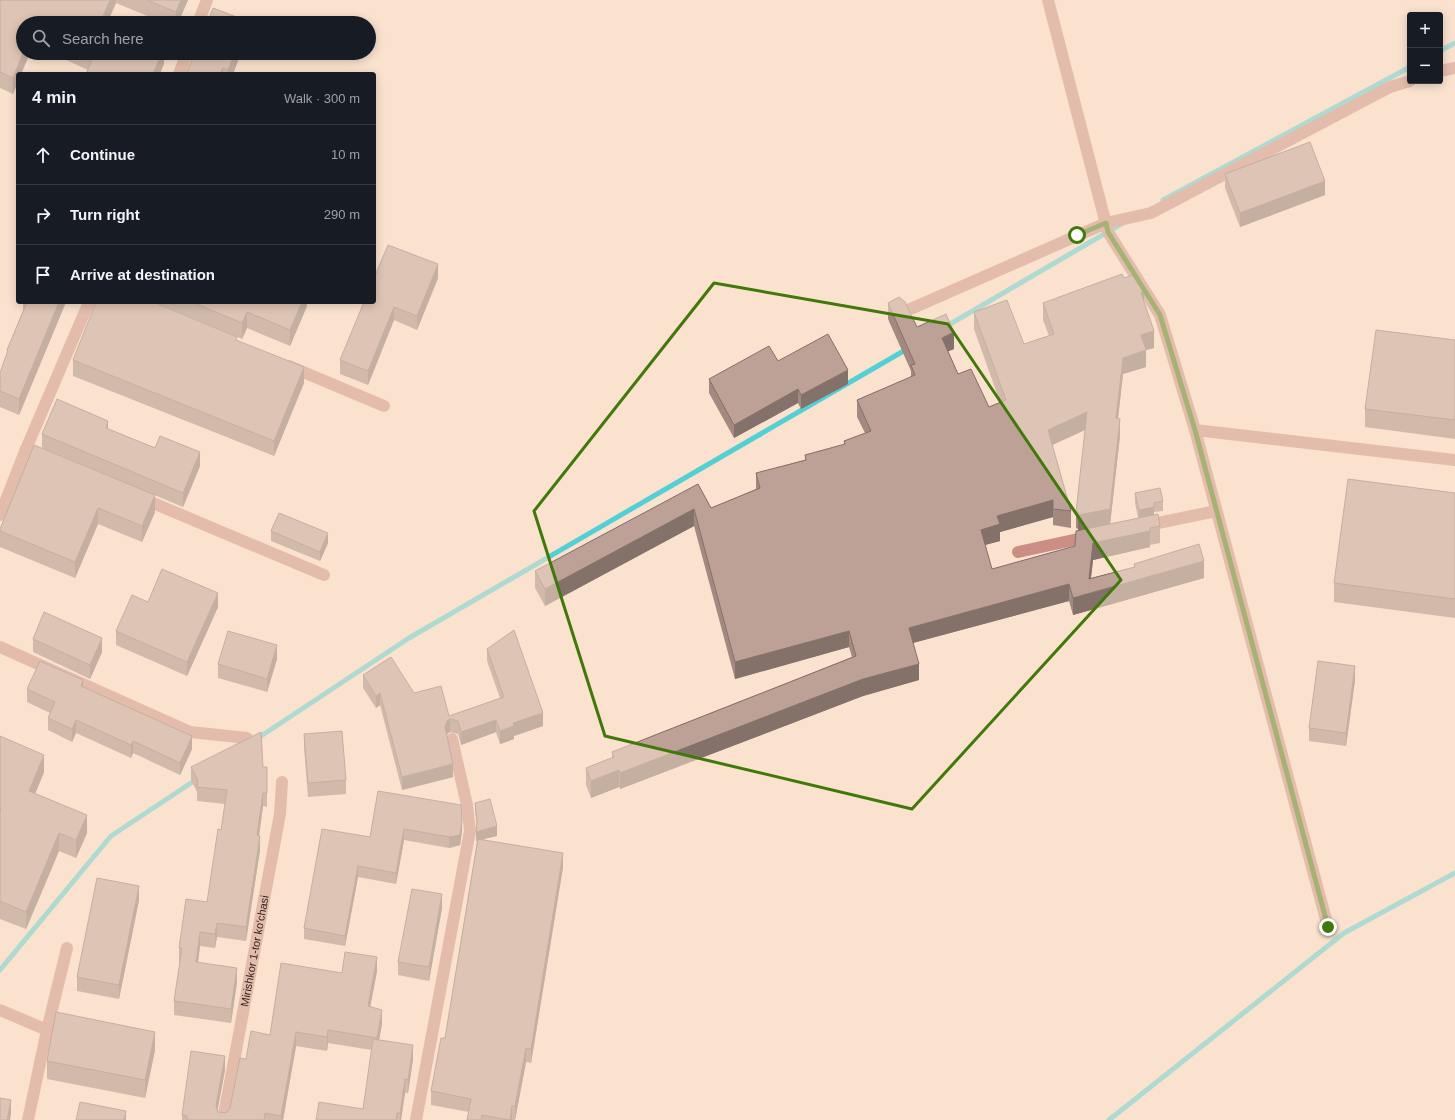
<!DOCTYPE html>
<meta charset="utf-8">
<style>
body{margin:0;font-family:Arial,sans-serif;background:#20242c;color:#f1f3f6}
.controls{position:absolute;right:12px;top:12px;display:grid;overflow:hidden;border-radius:4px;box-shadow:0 2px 10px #0003}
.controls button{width:36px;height:36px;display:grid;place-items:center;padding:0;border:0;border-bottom:1px solid #363941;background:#171b24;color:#f1f3f6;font:20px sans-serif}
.stop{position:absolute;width:12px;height:12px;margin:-9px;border:3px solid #40780a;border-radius:50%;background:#fff}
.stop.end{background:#40780a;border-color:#fff;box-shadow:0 1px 4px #0008}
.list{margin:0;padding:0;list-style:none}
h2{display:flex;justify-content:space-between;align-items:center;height:52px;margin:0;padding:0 16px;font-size:17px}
h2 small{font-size:13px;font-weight:400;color:#9ea1a6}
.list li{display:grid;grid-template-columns:26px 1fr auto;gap:12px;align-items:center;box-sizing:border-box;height:60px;padding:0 16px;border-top:1px solid #363941}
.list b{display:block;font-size:15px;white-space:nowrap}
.list em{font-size:13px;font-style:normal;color:#9ea1a6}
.icon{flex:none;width:22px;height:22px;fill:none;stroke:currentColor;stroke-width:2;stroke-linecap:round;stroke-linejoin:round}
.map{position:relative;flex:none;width:1455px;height:1120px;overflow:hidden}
.search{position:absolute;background:#171b24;box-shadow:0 2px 10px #0003;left:16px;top:16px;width:360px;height:44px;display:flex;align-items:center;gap:10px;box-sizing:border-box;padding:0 14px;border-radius:22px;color:#9ea1a6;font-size:15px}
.panel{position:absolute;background:#171b24;box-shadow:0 2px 10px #0003;left:16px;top:72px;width:360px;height:232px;border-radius:4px}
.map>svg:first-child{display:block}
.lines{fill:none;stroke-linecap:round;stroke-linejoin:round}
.stream{stroke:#52d0d6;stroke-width:5}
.minor{stroke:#cb8e84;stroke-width:12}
.wall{fill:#a38a81;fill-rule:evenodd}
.shaded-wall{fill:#847169}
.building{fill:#bda196;stroke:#847169}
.route{stroke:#40780a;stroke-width:5}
.marked{fill:none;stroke:#40780a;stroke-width:3;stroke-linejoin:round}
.labels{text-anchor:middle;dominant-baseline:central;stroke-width:3;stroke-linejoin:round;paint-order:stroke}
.street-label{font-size:11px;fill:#281f18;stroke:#fae2ce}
</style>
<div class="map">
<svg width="1455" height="1120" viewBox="0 0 1455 1120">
<rect width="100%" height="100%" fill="#fae2ce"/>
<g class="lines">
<g class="stream">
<path d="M 1440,51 L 1455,43"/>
<path d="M 1163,200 L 1410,67"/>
<path d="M 945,327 L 1123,223"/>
<path d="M 255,740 L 409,638 L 907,349"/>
<path d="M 0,970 L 111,836 L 197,779"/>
<path d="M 1109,1120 L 1344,933 L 1455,873"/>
</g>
<g class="minor">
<path d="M 1048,0 L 1108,232 L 1160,315 L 1195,430 L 1328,927"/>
<path d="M 198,23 L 207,0"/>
<path d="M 1440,71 L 1455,68"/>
<path d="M 179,74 L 187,53"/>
<path d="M 906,311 L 1106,223 L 1151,213 L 1390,87 L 1410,81"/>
<path d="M 289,366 L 384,406"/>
<path d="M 1195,430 L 1455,460"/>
<path d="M 26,449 L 47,458"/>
<path d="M 141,498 L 324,575"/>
<path d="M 0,515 L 26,449 L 89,302"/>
<path d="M 1143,526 L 1216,511"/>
<path d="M 1018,552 L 1092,536"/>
<path d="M 0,647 L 190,732 L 247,738"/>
<path d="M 0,1010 L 47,1030"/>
<path d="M 28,1120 L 47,1030 L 67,948"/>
<path id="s1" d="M 223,1120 L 280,814 L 282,782"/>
<path d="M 416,1120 L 470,831 L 467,805 L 452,739"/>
</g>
</g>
<g class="wall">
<path d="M 0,0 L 188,0 L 178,23 L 164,23 L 116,3 L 107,23 L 23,23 L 30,53 L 21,74 L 18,74 L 13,94 L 0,88 Z"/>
<path d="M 51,53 L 164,53 L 164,63 L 160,74 L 86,74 L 88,70 Z"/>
<path d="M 241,53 L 233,74 L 186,74 Z"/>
<path d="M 1225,174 L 1325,195 L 1240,227 L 1225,188 Z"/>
<path d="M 438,278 L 417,330 L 394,320 L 368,385 L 340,374 L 340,360 L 364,302 Z"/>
<path d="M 1124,278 L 1144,303 L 1154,348 L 1146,350 L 1146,367 L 1123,374 L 1118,419 L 1120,436 L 1110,524 L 1138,518 L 1135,503 L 1135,493 L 1163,501 L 1163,511 L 1154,512 L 1154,515 L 1160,526 L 1160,543 L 1150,545 L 1150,547 L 1093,560 L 1091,578 L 1134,567 L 1134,564 L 1204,578 L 1073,615 L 1069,601 L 913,643 L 919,680 L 863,696 L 620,789 L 619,787 L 591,798 L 586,785 L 586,768 L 612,758 L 612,752 L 852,657 L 849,647 L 735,679 L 694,526 L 545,606 L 535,588 L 535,571 L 698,484 L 711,508 L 756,489 L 756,473 L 805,460 L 805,455 L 844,445 L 844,441 L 865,433 L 857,417 L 857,400 L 911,377 L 911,371 L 888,319 L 888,303 L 917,327 L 954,349 L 948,351 L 958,374 L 989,407 L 1000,402 L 974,329 L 974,312 L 1024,344 L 1049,336 L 1043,320 L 1043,303 ZM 1085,430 L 1076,512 L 1076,528 L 1078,529 L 1078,531 L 1075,546 L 992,569 L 985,545 L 1000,541 L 1000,532 L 1053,517 L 1053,525 L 1071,528 L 1071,511 L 1052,445 Z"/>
<path d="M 23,302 L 66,302 L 19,415 L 0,407 L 0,373 L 7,354 L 7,350 L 23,311 Z"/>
<path d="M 154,302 L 307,302 L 307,306 L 290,346 L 247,328 L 242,339 Z"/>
<path d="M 237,340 L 304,383 L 274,456 L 73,376 L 73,360 Z"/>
<path d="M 1455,340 L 1455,439 L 1365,427 L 1365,409 Z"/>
<path d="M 778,361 L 848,384 L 801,409 L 798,403 L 734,438 L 709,393 L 709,379 Z"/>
<path d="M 108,429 L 200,466 L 183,507 L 42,448 L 42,434 Z"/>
<path d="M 34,445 L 155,512 L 142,542 L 98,524 L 75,578 L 0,547 L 0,529 Z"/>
<path d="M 1455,493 L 1455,618 L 1334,602 L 1334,583 Z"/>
<path d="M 271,531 L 328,543 L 320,561 L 271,541 Z"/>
<path d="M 148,602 L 218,607 L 187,676 L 116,645 L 116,631 Z"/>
<path d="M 33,639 L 102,652 L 90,679 L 33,652 Z"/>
<path d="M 487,649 L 543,726 L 514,736 L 514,739 L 500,744 L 496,732 L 461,745 L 458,734 L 450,732 L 447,734 L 446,735 L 453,777 L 402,790 L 380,705 L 376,708 L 363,688 L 363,675 L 414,693 L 449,716 L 500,698 L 487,661 Z"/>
<path d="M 277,659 L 267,692 L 218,678 L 218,664 Z"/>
<path d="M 1355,680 L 1346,746 L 1309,741 L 1309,728 Z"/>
<path d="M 83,687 L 192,749 L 180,775 L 133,753 L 131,758 L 76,733 L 72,742 L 48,730 L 48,718 L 50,713 L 27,702 L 27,689 Z"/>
<path d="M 304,734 L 346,780 L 346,794 L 308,797 L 304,748 Z"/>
<path d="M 0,736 L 44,772 L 35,794 L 87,833 L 76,858 L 59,851 L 26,929 L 0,919 Z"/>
<path d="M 191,767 L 267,767 L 267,807 L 263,806 L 259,836 L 260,850 L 246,941 L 217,937 L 215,948 L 200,946 L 198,963 L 237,982 L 231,1023 L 174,1015 L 174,1001 L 180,962 L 179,962 L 179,948 L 207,902 L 221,830 L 225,804 L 197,801 L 197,792 L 191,780 Z"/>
<path d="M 378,791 L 462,831 L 460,845 L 449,848 L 404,840 L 396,884 L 358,877 L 345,946 L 304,939 L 304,928 L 370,837 Z"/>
<path d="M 475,803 L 497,836 L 482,839 L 563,867 L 531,1063 L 526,1062 L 515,1120 L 467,1120 L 469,1112 L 431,1105 L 431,1091 L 445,1038 L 477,841 L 476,841 L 477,825 L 475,812 Z"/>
<path d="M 139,900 L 119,999 L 77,991 L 77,977 Z"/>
<path d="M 442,908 L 429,981 L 398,975 L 398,962 Z"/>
<path d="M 377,971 L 370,1006 L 382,1024 L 379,1040 L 413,1059 L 408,1093 L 405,1093 L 401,1120 L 316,1120 L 363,1109 L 372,1050 L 328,1043 L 327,1051 L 296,1046 L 283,1120 L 182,1120 L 182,1115 L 225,1070 L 217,1110 L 218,1112 L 226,1113 L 230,1108 L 246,1059 L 270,1035 L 342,973 Z"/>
<path d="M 155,1050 L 145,1098 L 47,1079 L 47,1061 Z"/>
</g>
<g class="shaded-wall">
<path d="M 110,0 L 116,0 L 116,3 L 107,23 L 101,23 L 101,21 Z"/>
<path d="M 181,0 L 188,0 L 178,23 L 176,23 L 176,12 Z"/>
<path d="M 23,53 L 30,53 L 21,74 L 18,74 L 18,82 L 13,94 L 13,78 Z"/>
<path d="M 162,53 L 164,53 L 164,63 L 160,74 L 153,74 Z"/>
<path d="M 235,53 L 241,53 L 233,74 L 228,74 L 228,70 Z"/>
<path d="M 223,68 L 223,74 L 220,74 Z"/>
<path d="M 1325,181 L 1325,195 L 1240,227 L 1240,213 Z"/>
<path d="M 438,264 L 438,278 L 417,330 L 417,316 Z"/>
<path d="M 1144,292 L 1144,309 L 1141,293 Z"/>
<path d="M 59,302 L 66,302 L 19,415 L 19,399 Z"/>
<path d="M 302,302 L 307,302 L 307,306 L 290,346 L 290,330 Z"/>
<path d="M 394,307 L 394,320 L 368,385 L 368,371 Z"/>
<path d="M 247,312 L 247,328 L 242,339 L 242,323 Z"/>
<path d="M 1154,331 L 1154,348 L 1146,350 L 1146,367 L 1123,374 L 1116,435 L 1116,418 L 1123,358 L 1141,335 Z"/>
<path d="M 954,332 L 954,349 L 942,354 L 942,338 Z"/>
<path d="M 304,367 L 304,383 L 274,456 L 274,441 Z"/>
<path d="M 848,370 L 848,384 L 801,409 L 801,395 Z"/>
<path d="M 798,389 L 798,403 L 734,438 L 734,425 Z"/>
<path d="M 1087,412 L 1087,429 L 1048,447 L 1048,430 Z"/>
<path d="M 1120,419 L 1120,436 L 1110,525 L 1078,532 L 1078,515 Z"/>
<path d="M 108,421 L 108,435 L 106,428 Z"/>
<path d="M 200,452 L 200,466 L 183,507 L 183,493 Z"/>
<path d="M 155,495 L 155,512 L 142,542 L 142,526 Z"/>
<path d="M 1053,500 L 1053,517 L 1000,532 L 1000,541 L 981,546 L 981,530 L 997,516 Z"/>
<path d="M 1154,507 L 1154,516 L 1139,519 L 1139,510 Z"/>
<path d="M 98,508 L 98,524 L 75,578 L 75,562 Z"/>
<path d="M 694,509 L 694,526 L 545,606 L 545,589 Z"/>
<path d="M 1150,531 L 1150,547 L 1093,560 L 1089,594 L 1204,561 L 1204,578 L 1073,615 L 1073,598 L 1089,579 L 1093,543 Z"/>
<path d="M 328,533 L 328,543 L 320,561 L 320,552 Z"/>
<path d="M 1069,584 L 1069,601 L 909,644 L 909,628 Z"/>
<path d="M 218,593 L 218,607 L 187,676 L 187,662 Z"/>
<path d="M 849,631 L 849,647 L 735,679 L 735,662 Z"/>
<path d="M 102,638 L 102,652 L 90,679 L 90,665 Z"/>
<path d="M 277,645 L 277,659 L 267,692 L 267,679 Z"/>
<path d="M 919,664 L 919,680 L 863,696 L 620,789 L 620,773 L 863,679 Z"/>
<path d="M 1355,666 L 1355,680 L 1346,746 L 1346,733 Z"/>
<path d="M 83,680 L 83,693 L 81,686 Z"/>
<path d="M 380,693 L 380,705 L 376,708 L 376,696 Z"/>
<path d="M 543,713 L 543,726 L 514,736 L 514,739 L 500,744 L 500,731 L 513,723 Z"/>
<path d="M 450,719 L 450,732 L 447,734 L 445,740 L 445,727 L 447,721 Z"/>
<path d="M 76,720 L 76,733 L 72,742 L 72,729 Z"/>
<path d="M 496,720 L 496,732 L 461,745 L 461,732 Z"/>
<path d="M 192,736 L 192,749 L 180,775 L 180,763 Z"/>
<path d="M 133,741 L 133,753 L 131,758 L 131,745 Z"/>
<path d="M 44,755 L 44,772 L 29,809 L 29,791 Z"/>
<path d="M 453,764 L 453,777 L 402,790 L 402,777 Z"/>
<path d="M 619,770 L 619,787 L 591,798 L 591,781 Z"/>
<path d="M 263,793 L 263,806 L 257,849 L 257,835 Z"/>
<path d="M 87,815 L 87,833 L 76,858 L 76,840 Z"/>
<path d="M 462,820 L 462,831 L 460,845 L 449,848 L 449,837 Z"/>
<path d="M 497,826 L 497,836 L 476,841 L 476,832 Z"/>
<path d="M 404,829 L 404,840 L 396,884 L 396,873 Z"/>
<path d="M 59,833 L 59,851 L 26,929 L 26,912 Z"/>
<path d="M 260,836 L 260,850 L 246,941 L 246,927 Z"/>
<path d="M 563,853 L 563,867 L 531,1063 L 531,1049 Z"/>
<path d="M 358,866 L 358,877 L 345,946 L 345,936 Z"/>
<path d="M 139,886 L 139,900 L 119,999 L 119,985 Z"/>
<path d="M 442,894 L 442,908 L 429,981 L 429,967 Z"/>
<path d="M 217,923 L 217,937 L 215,948 L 215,934 Z"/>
<path d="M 200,932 L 200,946 L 196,976 L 196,962 Z"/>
<path d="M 377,957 L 377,971 L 368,1019 L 368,1006 Z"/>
<path d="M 237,968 L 237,982 L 231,1023 L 231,1009 Z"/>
<path d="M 382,1010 L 382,1024 L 377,1051 L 377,1038 Z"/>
<path d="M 328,1030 L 328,1043 L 327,1051 L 327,1037 Z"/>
<path d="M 155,1032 L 155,1050 L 145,1098 L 145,1080 Z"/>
<path d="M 296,1032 L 296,1046 L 283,1120 L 281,1120 L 281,1116 Z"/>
<path d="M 413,1045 L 413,1059 L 408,1093 L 408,1080 Z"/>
<path d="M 526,1048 L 526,1062 L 515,1120 L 515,1106 Z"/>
<path d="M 225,1056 L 225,1070 L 216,1119 L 216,1105 Z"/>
<path d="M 405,1079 L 405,1093 L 401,1120 L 400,1120 L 400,1113 Z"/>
<path d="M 11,1100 L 11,1114 L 10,1120 L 7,1120 Z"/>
<path d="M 512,1106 L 512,1120 L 510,1120 Z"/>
<path d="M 126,1111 L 126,1120 L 124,1120 Z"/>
</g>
<g class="building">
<path d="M 0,0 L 110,0 L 101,21 L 106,23 L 23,23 L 23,53 L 13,78 L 0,72 Z"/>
<path d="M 147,0 L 181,0 L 176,12 Z"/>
<path d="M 213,8 L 247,21 L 247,23 L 207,23 Z"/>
<path d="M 85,53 L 162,53 L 153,74 L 86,74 L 93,57 Z"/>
<path d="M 195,53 L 235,53 L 228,70 L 223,68 L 220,74 L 186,74 Z"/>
<path d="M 1310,142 L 1325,181 L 1240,213 L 1225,174 Z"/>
<path d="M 388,245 L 438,264 L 417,316 L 394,307 L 368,371 L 340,360 L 364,302 L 374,302 L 374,278 Z"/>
<path d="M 1122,274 L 1124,278 L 1136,274 L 1144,292 L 1141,293 L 1154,331 L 1141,335 L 1146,350 L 1123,358 L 1116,418 L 1120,419 L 1110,509 L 1078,515 L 1078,512 L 1076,512 L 1087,412 L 1048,430 L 1071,511 L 1053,509 L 1053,500 L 997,516 L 1000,524 L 981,530 L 992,569 L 1075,546 L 1076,531 L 1158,514 L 1160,526 L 1150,528 L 1150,531 L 1093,543 L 1089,579 L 1135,567 L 1134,564 L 1199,544 L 1204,561 L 1073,598 L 1069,584 L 909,628 L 919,664 L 863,679 L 620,773 L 619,770 L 591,781 L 586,768 L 614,757 L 612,752 L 856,656 L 849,631 L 735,662 L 694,509 L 545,589 L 535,571 L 698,484 L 711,508 L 760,488 L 756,473 L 806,460 L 805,455 L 845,444 L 844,441 L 871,431 L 857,400 L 915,375 L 911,365 L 915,364 L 888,303 L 899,297 L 905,302 L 917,327 L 946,314 L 954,332 L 942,338 L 958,374 L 971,369 L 989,407 L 1006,400 L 974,312 L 1007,300 L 1024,344 L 1054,334 L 1043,303 Z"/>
<path d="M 27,302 L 59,302 L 19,399 L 0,391 L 0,373 L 8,350 L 7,350 Z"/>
<path d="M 96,302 L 153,302 L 237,337 L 236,340 L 304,367 L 274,441 L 73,360 Z"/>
<path d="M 192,302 L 302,302 L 290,330 L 247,312 L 242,323 Z"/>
<path d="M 1376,330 L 1455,340 L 1455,420 L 1365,409 Z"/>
<path d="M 828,334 L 848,370 L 801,395 L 798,389 L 734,425 L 709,379 L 769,346 L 778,361 Z"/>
<path d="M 57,399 L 108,421 L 106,428 L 155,448 L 160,436 L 200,452 L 183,493 L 42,434 Z"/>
<path d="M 34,445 L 155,495 L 142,526 L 98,508 L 75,562 L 0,531 L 0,529 Z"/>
<path d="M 1348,479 L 1455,493 L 1455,599 L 1334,583 Z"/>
<path d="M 1160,488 L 1163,501 L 1154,503 L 1154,507 L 1139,510 L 1135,493 Z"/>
<path d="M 279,513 L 328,533 L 320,552 L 271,531 Z"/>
<path d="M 162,569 L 218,593 L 187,662 L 116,631 L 132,595 L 148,602 Z"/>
<path d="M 44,612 L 102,638 L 90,665 L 33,639 Z"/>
<path d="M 514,630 L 543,713 L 513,723 L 514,726 L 500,731 L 496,720 L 461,732 L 458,721 L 450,719 L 447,721 L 445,727 L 453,764 L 402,777 L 380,693 L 376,696 L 363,675 L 391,657 L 414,693 L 441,686 L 449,716 L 504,697 L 487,649 Z"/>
<path d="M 228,631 L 277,645 L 267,679 L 218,664 Z"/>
<path d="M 40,661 L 83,680 L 81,686 L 192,736 L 180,763 L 133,741 L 131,745 L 76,720 L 72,729 L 48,718 L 55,702 L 27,689 Z"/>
<path d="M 1318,661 L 1355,666 L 1346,733 L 1309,728 Z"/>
<path d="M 342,731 L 346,780 L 308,783 L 304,734 Z"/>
<path d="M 261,732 L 263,767 L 267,767 L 267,793 L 263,793 L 257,835 L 260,836 L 246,927 L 217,923 L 215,934 L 200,932 L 196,962 L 237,968 L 231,1009 L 174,1001 L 182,948 L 179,948 L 186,899 L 207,902 L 218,829 L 221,830 L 227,790 L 197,787 L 198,780 L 191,767 Z"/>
<path d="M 0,736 L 44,755 L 29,791 L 87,815 L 76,840 L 59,833 L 26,912 L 0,901 L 0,812 L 1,809 L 0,808 Z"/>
<path d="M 378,791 L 461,805 L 462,820 L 460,835 L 449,837 L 404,829 L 396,873 L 358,866 L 345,936 L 304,928 L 322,829 L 370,837 Z"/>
<path d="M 490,799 L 497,826 L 476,832 L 477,821 L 475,803 Z"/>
<path d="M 478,839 L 563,853 L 531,1049 L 526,1048 L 515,1106 L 512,1106 L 510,1120 L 482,1115 L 481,1120 L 467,1120 L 471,1099 L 431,1091 L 441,1038 L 445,1038 Z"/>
<path d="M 97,878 L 139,886 L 119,985 L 77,977 Z"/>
<path d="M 412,889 L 442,894 L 429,967 L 398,962 Z"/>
<path d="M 345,952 L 377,957 L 368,1006 L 382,1010 L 377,1038 L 328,1030 L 327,1037 L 296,1032 L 281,1116 L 265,1113 L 264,1120 L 187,1120 L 187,1116 L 182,1115 L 191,1051 L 225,1056 L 216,1105 L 218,1112 L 226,1113 L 230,1108 L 240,1058 L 246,1059 L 251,1031 L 270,1035 L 281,963 L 342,973 Z"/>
<path d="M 56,1012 L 155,1032 L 145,1080 L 47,1061 Z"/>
<path d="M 373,1039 L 413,1045 L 408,1080 L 405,1079 L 400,1113 L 397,1113 L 396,1120 L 316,1120 L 319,1102 L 363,1109 Z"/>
<path d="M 0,1098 L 11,1100 L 7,1120 L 0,1120 Z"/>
<path d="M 80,1102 L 126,1111 L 124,1120 L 76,1120 Z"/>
</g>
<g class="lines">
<path class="route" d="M 1077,235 L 1106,223 L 1108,232 L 1160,315 L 1195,430 L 1328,927"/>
</g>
<path d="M0 0H1455V1120H0ZM 714,283 L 948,324 L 1121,580 L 912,809 L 605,736 L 534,511 Z" fill="#fae2ce" fill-opacity=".55" fill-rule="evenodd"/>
<path class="marked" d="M 714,283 L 948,324 L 1121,580 L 912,809 L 605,736 L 534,511 Z"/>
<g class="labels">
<g class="street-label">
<text stroke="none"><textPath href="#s1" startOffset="172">Mirishkor 1-tor ko'chasi</textPath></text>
</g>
</g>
</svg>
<div class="controls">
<button>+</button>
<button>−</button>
</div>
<div class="stop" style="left:1077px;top:235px"></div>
<div class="stop end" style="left:1328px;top:927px"></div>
<div class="search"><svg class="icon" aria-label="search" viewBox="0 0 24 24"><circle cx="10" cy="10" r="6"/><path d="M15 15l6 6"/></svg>Search here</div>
<section class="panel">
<h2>4 min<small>Walk · 300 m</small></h2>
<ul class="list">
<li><svg class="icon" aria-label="ahead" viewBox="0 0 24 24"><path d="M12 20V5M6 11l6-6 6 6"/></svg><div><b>Continue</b></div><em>10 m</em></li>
<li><svg class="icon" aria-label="right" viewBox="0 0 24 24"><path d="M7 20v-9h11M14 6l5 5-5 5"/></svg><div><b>Turn right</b></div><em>290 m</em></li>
<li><svg class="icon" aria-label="arrive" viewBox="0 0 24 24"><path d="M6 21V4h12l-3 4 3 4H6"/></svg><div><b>Arrive at destination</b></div></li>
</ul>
</section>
</div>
